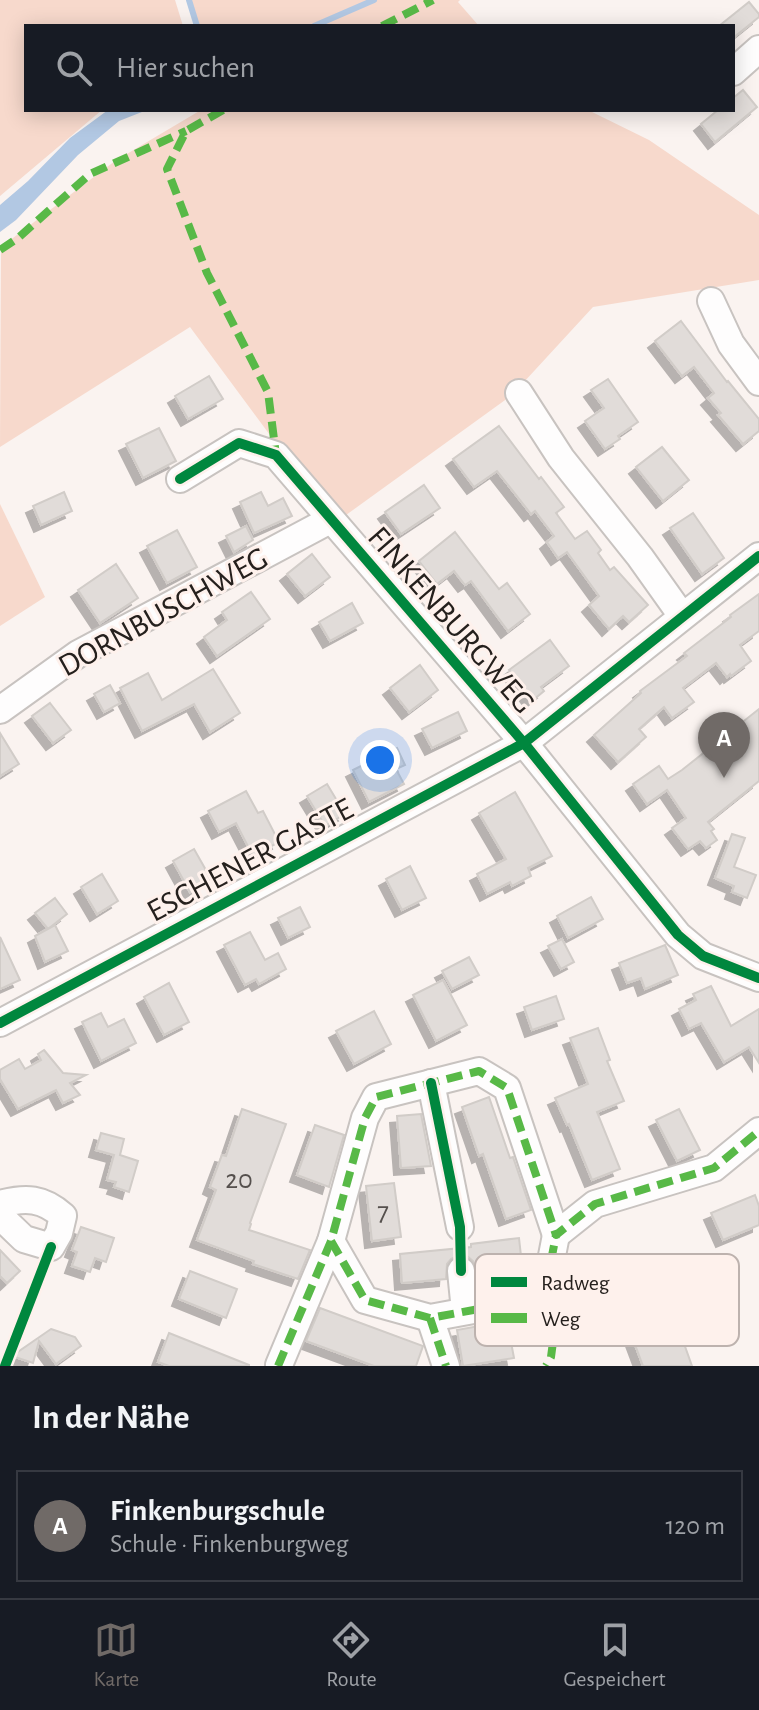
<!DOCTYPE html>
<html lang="de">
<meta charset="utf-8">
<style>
body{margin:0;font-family:"Alegreya Sans",sans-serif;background:#242831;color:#f1f3f6}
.you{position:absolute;left:380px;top:760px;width:28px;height:28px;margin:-20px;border:6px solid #fff;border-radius:50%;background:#1a73e8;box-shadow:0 0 0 12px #1a73e833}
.badge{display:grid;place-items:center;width:52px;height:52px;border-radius:50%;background:#706a67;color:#fff;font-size:26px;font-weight:700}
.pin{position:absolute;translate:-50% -66px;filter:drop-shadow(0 2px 4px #0008)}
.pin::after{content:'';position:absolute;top:42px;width:28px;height:24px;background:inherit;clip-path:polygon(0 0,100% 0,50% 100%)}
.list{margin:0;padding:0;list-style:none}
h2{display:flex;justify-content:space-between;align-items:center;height:104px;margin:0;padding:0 32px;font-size:34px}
h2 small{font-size:26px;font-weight:400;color:#9ea1a6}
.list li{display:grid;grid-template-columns:52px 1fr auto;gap:24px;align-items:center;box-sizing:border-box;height:112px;margin:0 16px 16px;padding:0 16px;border:2px solid #363941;border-radius:0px}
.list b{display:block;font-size:30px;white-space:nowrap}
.list p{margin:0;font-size:26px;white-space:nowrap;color:#9ea1a6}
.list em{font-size:26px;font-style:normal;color:#9ea1a6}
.icon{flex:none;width:44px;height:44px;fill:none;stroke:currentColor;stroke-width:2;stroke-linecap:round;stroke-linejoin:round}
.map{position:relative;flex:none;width:759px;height:1366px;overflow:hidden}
.search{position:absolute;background:#171b24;box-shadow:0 4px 20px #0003;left:24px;right:24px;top:24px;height:88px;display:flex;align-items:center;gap:20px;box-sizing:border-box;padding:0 28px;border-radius:0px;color:#9ea1a6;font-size:30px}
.sheet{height:232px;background:#171b24}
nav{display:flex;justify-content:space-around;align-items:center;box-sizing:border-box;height:112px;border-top:2px solid #363941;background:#171b24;font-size:22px;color:#9ea1a6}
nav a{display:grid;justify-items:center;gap:4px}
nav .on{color:#706a67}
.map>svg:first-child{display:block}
.green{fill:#f7d9cc}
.water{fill:#b2c8e3}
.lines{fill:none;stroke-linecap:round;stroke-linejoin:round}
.stream{stroke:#b2c8e3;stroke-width:6}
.building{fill:#e1dcd9;stroke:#d1ccc8;stroke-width:2;filter:url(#shadow)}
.minor-casing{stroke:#c8c3c0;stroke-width:30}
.minor{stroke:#fefdfd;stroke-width:26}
.quiet{stroke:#58b947;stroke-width:8;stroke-dasharray:16 8;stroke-linecap:butt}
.cycleway-casing{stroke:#fef1ec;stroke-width:15}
.cycleway{stroke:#00873e;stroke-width:10}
.labels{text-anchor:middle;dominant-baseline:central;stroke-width:6;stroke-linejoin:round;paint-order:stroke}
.number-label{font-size:28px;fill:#55504d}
.street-label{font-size:32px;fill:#25201d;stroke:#fef1ec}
.key{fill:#fef1ec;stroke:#bdb2ae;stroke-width:2}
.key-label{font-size:22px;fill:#25201d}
</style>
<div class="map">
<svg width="759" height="1366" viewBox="0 0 759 1366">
<defs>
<filter id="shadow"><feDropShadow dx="-7" dy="7" stdDeviation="0" flood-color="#0004"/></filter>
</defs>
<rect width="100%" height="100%" fill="#faf3f0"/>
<g class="green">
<path d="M 0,0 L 175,0 L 183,26 L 26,26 L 26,110 L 102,110 L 0,196 Z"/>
<path d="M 190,0 L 460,0 L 458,2 L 479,26 L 198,26 Z"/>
<path d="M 201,110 L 588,110 L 649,140 L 759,215 L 759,280 L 593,307 L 512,395 L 335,523 L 190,327 L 0,447 L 1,247 L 115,161 Z"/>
<path d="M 0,504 L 45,597 L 0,626 Z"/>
</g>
<path class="water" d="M 108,110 L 147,110 L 119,121 L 78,155 L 16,220 L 0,232 L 0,205 L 28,181 L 70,138 Z"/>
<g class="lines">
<g class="stream">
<path d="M 189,0 L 197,26"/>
<path d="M 314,26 L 374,0"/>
</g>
</g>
<g class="building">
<path d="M 749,2 L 759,14 L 759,17 L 733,38 L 733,26 L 719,26 Z"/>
<path d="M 743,90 L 757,107 L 715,142 L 701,124 L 718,110 L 733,110 L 733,98 Z"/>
<path d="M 681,321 L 727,382 L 728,381 L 759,419 L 759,431 L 743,444 L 718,415 L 721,413 L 708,398 L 714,393 L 694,367 L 682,376 L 655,341 Z"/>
<path d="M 209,376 L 223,399 L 188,419 L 175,396 Z"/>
<path d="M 608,379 L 638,422 L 618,436 L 620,439 L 605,449 L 585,421 L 604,408 L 591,390 Z"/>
<path d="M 499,426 L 539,479 L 541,477 L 564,507 L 556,513 L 575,539 L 587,531 L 601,550 L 598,553 L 610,570 L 614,567 L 648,605 L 629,622 L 623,616 L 609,629 L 589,605 L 599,596 L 567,552 L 558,558 L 547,542 L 554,536 L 535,511 L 531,514 L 497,471 L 474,487 L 453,459 Z"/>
<path d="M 159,428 L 176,461 L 143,478 L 126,444 Z"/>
<path d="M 662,447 L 689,480 L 663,501 L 636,467 Z"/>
<path d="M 424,485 L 440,508 L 401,534 L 385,512 Z"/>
<path d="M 64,492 L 72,511 L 41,525 L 33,506 Z"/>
<path d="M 261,492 L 268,506 L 283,498 L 292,516 L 254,533 L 240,502 Z"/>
<path d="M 693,513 L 724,558 L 702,574 L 670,528 Z"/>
<path d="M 246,526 L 253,540 L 234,552 L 226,536 Z"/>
<path d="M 177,530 L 197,567 L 167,583 L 147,546 Z"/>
<path d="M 455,532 L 499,589 L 507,583 L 530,614 L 508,631 L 471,581 L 465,585 L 454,571 L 437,584 L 419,561 Z"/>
<path d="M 312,554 L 330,577 L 305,596 L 287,574 Z"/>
<path d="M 116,564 L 138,598 L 100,623 L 78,590 Z"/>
<path d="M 251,592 L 270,619 L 217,656 L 204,637 L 227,620 L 222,612 Z"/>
<path d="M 759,594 L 759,631 L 740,645 L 751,661 L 731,676 L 730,674 L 727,677 L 716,663 L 683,688 L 694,702 L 672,718 L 664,707 L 639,729 L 646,737 L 618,762 L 594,735 L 641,693 L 640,691 L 687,656 L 684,653 L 731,617 L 730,615 Z"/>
<path d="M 352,603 L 363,623 L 330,641 L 319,622 Z"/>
<path d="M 550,640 L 569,666 L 541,687 L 544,691 L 532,701 L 509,670 Z"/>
<path d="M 420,665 L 438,690 L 409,712 L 390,688 Z"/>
<path d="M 213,669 L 240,713 L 210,732 L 194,704 L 142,731 L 120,688 L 148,673 L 162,700 Z"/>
<path d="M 110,685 L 120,703 L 104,712 L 94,694 Z"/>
<path d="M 50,703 L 71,730 L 53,743 L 32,716 Z"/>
<path d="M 759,709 L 759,781 L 708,822 L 714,829 L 711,831 L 717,840 L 706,848 L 700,841 L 688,849 L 672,828 L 686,818 L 667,790 L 647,804 L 633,784 L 659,766 L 668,779 L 682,770 Z"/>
<path d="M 458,712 L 467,731 L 432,748 L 422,729 Z"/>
<path d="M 0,733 L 19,764 L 0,776 Z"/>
<path d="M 397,748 L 405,765 L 396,769 L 404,784 L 369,802 L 353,770 Z"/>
<path d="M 327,784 L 345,814 L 325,826 L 307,796 Z"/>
<path d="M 246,791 L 258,813 L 263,811 L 279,842 L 253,856 L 236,823 L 219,832 L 208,811 Z"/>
<path d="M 515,792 L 552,856 L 528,868 L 531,876 L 512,886 L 510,882 L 487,894 L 477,874 L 506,859 L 479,813 Z"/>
<path d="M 732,834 L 745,838 L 734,867 L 756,875 L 747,898 L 732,892 L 734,886 L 715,878 Z"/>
<path d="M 194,849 L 211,879 L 190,892 L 173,861 Z"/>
<path d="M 410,866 L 426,898 L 402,910 L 386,879 Z"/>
<path d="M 102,874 L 118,901 L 97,914 L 81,887 Z"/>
<path d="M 591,897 L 603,919 L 568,938 L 557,916 Z"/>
<path d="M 55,898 L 67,914 L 48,929 L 35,913 Z"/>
<path d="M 300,907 L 310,927 L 288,938 L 278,918 Z"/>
<path d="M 55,925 L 68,951 L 45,962 L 35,936 Z"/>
<path d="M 250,932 L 265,960 L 278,953 L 286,969 L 259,984 L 256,979 L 245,985 L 224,945 Z"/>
<path d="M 0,937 L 20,980 L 0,989 Z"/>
<path d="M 562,939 L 574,962 L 561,969 L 548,946 Z"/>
<path d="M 665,945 L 678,975 L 645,989 L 641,978 L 627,983 L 619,963 Z"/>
<path d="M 469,957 L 479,975 L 452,989 L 442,971 Z"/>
<path d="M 443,980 L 467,1025 L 436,1041 L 413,995 Z"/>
<path d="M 169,983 L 189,1022 L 164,1035 L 144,997 Z"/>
<path d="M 711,986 L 731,1026 L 759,1009 L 759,1063 L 749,1047 L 724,1062 L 701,1023 L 689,1029 L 679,1009 L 696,1000 L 693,994 Z"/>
<path d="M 556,996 L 564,1019 L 532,1030 L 524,1007 Z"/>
<path d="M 374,1011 L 391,1044 L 354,1064 L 336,1031 Z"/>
<path d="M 101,1013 L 108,1027 L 124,1019 L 136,1043 L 101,1061 L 82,1022 Z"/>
<path d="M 598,1028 L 610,1060 L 607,1061 L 624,1101 L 597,1112 L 620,1169 L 592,1180 L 569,1124 L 567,1125 L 555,1098 L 588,1084 L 570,1038 Z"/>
<path d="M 44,1050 L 63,1073 L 86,1075 L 70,1083 L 80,1095 L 63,1103 L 56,1090 L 18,1109 L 0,1079 L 0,1070 L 19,1059 L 25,1069 L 41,1060 L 38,1054 Z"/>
<path d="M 489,1097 L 510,1158 L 513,1157 L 531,1210 L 506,1219 L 483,1154 L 479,1156 L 462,1107 Z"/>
<path d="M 242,1109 L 286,1124 L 250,1223 L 251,1224 L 249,1230 L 310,1250 L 298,1279 L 253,1264 L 254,1261 L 197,1240 L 216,1190 L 210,1187 L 222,1155 L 226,1156 Z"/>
<path d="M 679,1109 L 700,1150 L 677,1161 L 656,1120 Z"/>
<path d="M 421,1114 L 431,1166 L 401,1168 L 397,1116 Z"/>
<path d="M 315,1125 L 344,1135 L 329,1187 L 297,1175 Z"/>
<path d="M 101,1133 L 124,1139 L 120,1155 L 138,1161 L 129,1192 L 114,1187 L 116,1182 L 107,1180 L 114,1155 L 96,1150 Z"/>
<path d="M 394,1183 L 401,1237 L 372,1241 L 366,1186 Z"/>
<path d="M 755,1195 L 759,1206 L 759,1225 L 723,1240 L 711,1213 Z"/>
<path d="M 81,1227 L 114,1238 L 106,1262 L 95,1258 L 90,1272 L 72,1266 L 77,1252 L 72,1250 Z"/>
<path d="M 519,1238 L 522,1265 L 477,1271 L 473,1261 L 467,1256 L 459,1255 L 451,1259 L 447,1264 L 446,1279 L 402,1283 L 400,1254 L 471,1247 L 471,1244 Z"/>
<path d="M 0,1250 L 20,1271 L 7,1283 L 0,1276 Z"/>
<path d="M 190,1271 L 237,1289 L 226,1318 L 179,1299 Z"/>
<path d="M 320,1308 L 423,1346 L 416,1366 L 374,1366 L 306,1341 Z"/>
<path d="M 672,1310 L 692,1366 L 643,1366 L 628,1326 Z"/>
<path d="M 507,1321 L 514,1358 L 463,1366 L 457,1330 Z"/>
<path d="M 51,1329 L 75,1337 L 81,1346 L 56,1364 L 39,1341 L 33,1363 L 12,1356 Z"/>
<path d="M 169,1333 L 249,1365 L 249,1366 L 169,1366 L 158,1362 Z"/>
</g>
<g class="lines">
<g class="minor-casing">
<g id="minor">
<path d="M 733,72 L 759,49"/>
<path d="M 711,301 L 731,344 L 759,382"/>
<path d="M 519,393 L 561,458 L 640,557 L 682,616"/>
<path d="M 180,479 L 239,443 L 276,455 L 524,743 L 678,935 L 703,956 L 759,978"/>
<path d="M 0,710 L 78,654 L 330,520"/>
<path d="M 0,1023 L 524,743 L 759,556"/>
<path d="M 431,1083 L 460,1227"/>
<path d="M 0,1204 C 26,1197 43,1198 63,1216 L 59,1233 L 51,1247 L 24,1239 L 0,1216"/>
<path d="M 331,1241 L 365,1300 L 430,1318 L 544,1297 L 556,1235"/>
<path d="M 461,1271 L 465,1311"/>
<path d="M 430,1318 L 446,1366"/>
<path d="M 279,1365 L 331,1241 L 365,1118 L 376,1097 L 479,1071 L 507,1088 L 556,1235 L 595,1204 L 714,1168 L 759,1131"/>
</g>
</g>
<use href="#minor" class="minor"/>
<g class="quiet">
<path d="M 382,26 L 433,0"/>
<path d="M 223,110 L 186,131 L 167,169 L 207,273 L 268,392 L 276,455"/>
<path d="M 0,250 L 18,238 L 90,174 L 186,131"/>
<path d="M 331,1241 L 365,1300 L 430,1318 L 544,1297 L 556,1235"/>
<path d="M 544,1297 L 556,1319 L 551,1357 L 546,1366"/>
<path d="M 430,1318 L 446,1366"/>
<path d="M 278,1366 L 331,1241 L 365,1118 L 376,1097 L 479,1071 L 507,1088 L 556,1235 L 595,1204 L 714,1168 L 759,1131"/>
</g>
<g class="cycleway-casing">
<g id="cycleway">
<path d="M 180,479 L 239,443 L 276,455 L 524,743 L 678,935 L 703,956 L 759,978"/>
<path d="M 0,1023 L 524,743 L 759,556"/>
<path d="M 431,1083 L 460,1227 L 461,1271"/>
<path d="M 5,1366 L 51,1247"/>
</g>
</g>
<use href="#cycleway" class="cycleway"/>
</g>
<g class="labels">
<g class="number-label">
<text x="239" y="1180">20</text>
<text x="383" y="1212">7</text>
</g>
<g class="street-label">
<text transform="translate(163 612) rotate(-29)">DORNBUSCHWEG</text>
<text transform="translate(451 620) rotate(49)">FINKENBURGWEG</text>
<text transform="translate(250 860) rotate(-28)">ESCHENER GASTE</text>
</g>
</g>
<rect x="475" y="1254" width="264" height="92" rx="12" class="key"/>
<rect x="491" y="1277" width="36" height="10" fill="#00873e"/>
<rect x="491" y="1313" width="36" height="10" fill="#58b947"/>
<g class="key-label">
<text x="541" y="1290">Radweg</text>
<text x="541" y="1326">Weg</text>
</g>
</svg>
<div class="you"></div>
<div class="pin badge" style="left:724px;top:778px">A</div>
<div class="search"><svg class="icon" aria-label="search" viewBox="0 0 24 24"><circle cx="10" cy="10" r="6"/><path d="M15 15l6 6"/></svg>Hier suchen</div>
</div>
<section class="sheet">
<h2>In der Nähe<small></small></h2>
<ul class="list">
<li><span class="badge">A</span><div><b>Finkenburgschule</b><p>Schule · Finkenburgweg</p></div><em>120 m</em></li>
</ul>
</section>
<nav>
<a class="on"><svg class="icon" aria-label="map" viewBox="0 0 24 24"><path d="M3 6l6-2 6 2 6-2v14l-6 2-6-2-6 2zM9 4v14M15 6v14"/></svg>Karte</a>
<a><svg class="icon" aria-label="directions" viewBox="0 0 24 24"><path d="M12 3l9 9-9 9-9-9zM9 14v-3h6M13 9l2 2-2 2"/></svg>Route</a>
<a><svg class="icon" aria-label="saved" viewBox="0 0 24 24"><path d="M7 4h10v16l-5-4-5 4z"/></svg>Gespeichert</a>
</nav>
